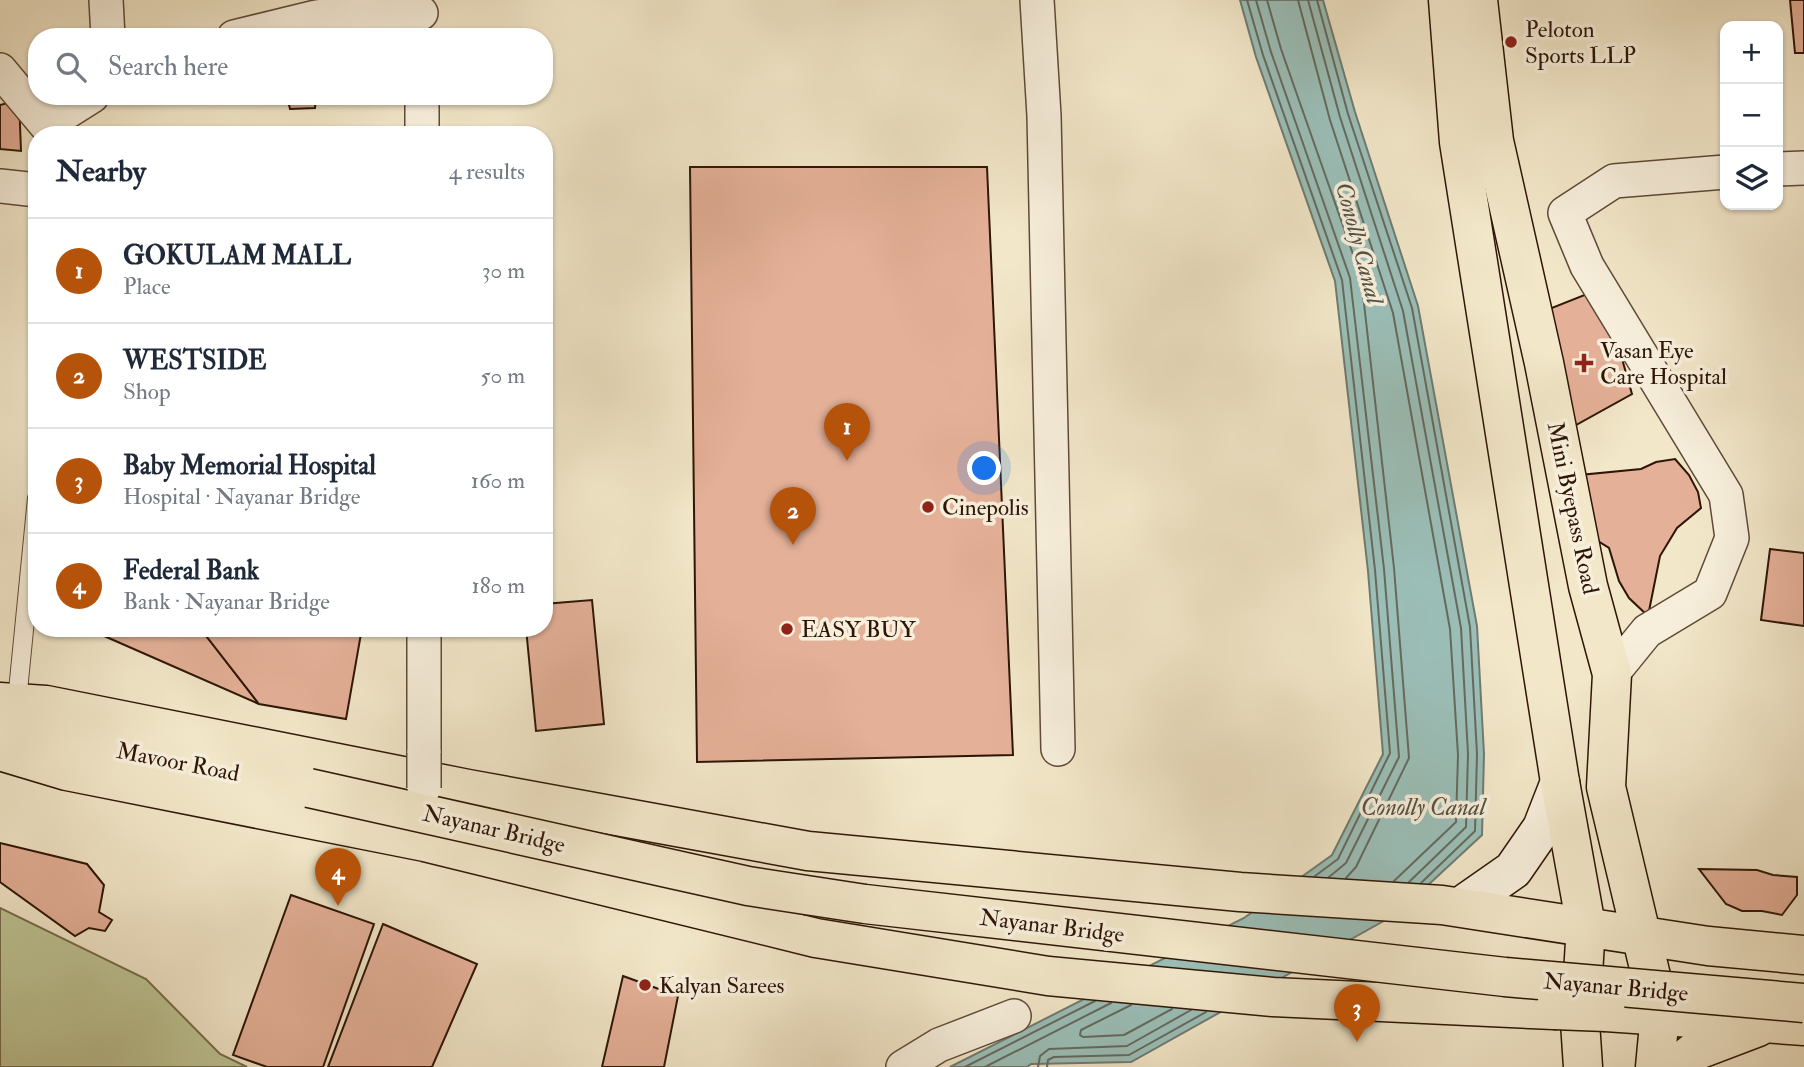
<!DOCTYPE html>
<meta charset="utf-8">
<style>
body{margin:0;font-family:"IM FELL Double Pica",serif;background:#f6f6f7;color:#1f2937}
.controls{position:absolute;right:21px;top:21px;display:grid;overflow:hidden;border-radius:14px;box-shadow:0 2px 5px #0004}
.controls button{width:63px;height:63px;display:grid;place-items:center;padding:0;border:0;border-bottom:2px solid #e0e1e3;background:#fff;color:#1f2937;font:35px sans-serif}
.you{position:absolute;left:985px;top:469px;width:24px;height:24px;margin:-18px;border:5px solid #fff;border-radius:50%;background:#1a73e8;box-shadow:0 0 0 10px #1a73e833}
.badge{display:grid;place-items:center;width:46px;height:46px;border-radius:50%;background:#b45309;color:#fff;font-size:23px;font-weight:700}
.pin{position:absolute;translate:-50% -58px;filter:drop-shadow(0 2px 4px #0008)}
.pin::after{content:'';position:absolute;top:37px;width:24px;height:21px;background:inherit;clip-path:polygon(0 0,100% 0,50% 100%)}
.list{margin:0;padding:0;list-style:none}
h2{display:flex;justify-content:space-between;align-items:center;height:91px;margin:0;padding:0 28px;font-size:30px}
h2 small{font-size:23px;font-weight:400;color:#747a83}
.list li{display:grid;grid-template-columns:46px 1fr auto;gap:21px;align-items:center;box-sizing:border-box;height:105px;padding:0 28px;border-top:2px solid #e0e1e3}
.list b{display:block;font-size:26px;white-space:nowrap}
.list p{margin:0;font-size:23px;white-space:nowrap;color:#747a83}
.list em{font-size:23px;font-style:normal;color:#747a83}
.icon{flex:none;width:38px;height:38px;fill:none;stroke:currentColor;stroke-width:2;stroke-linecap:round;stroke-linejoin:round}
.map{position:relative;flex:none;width:1804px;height:1067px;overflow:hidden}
.search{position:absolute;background:#fff;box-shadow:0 2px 5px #0004;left:28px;top:28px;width:525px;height:77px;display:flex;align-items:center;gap:18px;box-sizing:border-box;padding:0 24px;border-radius:28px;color:#747a83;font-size:26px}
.panel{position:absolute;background:#fff;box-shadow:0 2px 5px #0004;left:28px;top:126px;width:525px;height:511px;border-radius:28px}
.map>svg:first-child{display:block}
.green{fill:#bec494;stroke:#766d4d;stroke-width:2}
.water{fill:#9bbfb8;stroke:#6f7b71;stroke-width:2}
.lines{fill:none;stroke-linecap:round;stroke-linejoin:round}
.shore{stroke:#646a5f;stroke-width:2}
.building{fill:#e4b098;stroke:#2e1606;stroke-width:2}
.service-casing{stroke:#5f4a37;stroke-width:20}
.minor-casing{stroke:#5f4a37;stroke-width:36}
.secondary-casing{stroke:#2e1606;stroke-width:41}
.primary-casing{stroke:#2e1606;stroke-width:41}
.service{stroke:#f7efdc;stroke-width:18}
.minor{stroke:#f7efdc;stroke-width:33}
.secondary{stroke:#f7efdc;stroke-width:38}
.primary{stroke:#f2e7c9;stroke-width:38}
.minor-bridge-casing{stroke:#5f4a37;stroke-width:36;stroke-linecap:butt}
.primary-bridge-casing{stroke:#2e1606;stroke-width:41;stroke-linecap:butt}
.minor-bridge{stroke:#f7efdc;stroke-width:33}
.primary-bridge{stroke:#f2e7c9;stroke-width:38}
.poi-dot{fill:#8f2418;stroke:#f7efdc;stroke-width:2.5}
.labels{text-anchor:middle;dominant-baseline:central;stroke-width:7;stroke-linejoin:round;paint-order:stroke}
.poi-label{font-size:23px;fill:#2e1606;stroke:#f7efdc;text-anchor:start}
.street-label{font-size:23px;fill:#2e1606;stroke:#f7efdc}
.water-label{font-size:24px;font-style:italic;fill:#545144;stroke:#f7efdc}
</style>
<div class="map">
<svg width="1804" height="1067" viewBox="0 0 1804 1067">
<rect width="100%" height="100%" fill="#f2e7c9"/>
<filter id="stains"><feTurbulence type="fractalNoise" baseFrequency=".00286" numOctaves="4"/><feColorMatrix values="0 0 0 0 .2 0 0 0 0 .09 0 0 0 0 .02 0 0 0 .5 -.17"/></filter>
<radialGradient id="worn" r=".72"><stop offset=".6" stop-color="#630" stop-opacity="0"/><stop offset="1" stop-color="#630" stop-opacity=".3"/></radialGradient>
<path class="green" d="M 0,908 L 146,979 L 220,1054 L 247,1067 L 0,1067 Z"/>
<path class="water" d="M 1240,0 L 1323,0 L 1355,112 L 1418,306 L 1477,626 L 1484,754 L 1482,835 L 1398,913 L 1131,1062 L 1031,1064 L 1027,1067 L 950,1067 L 1244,918 L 1332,855 L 1383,754 L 1368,571 L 1335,281 L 1256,57 Z"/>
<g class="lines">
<g class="shore">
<path d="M 1247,0 L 1263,55 L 1342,280 L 1375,570 L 1390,753 L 1338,859 L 1315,876"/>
<path d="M 1256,0 L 1271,52 L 1350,278 L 1384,569 L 1399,757 L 1346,863 L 1329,877"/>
<path d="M 1267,0 L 1281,49 L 1361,277 L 1394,568 L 1409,758 L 1356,867 L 1346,878"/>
<path d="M 1298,0 L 1330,120 L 1393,313 L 1450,629 L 1458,755 L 1456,822 L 1394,881"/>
<path d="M 1308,0 L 1340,117 L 1403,311 L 1461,628 L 1468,754 L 1466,827 L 1409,882"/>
<path d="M 1317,0 L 1348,114 L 1412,308 L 1470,627 L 1477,754 L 1475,831 L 1421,883"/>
<path d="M 1131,1005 L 1081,1030 L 1080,1035 L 1083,1037 L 1124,1035 L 1172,1009"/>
<path d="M 965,1067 L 1095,1001"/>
<path d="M 985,1067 L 1111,1003"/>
<path d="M 1038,1067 L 1040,1056 L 1049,1049 L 1127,1046 L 1191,1010"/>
<path d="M 1047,1067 L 1048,1060 L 1054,1057 L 1129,1055 L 1206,1012"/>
</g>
</g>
<g class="building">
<path d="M 1790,0 L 1804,0 L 1804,53 L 1795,53 Z"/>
<path d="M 287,96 L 316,96 L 315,108 L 290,109 Z"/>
<path d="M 19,100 L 21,151 L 0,149 L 0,105 Z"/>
<path d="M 690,167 L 987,167 L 1013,755 L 697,762 Z"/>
<path d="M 1602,288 L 1632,394 L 1567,430 L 1539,313 Z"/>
<path d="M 1675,459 L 1689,475 L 1698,492 L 1701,508 L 1677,528 L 1660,556 L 1648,616 L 1629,598 L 1619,581 L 1609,548 L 1598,541 L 1580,475 L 1641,469 L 1656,462 Z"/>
<path d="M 1770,549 L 1804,553 L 1804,626 L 1761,620 Z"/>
<path d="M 592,600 L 604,724 L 536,731 L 526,628 L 544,628 L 544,604 Z"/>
<path d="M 95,628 L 200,628 L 259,704 L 95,632 Z"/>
<path d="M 200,628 L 362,628 L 346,719 L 259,704 Z"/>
<path d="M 0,843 L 87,864 L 104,885 L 99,912 L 112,920 L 105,931 L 89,928 L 75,936 L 0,882 Z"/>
<path d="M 1699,869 L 1757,870 L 1773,875 L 1797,877 L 1797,895 L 1782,915 L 1762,911 L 1742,911 L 1726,904 Z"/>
<path d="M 291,895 L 374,924 L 323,1067 L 267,1067 L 233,1055 Z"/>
<path d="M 383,924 L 477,964 L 432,1067 L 328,1067 Z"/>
<path d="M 623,976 L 678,996 L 664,1067 L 602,1067 Z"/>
</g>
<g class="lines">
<g class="service-casing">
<path id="service" d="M 17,701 L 37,498"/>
</g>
<g class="minor-casing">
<g id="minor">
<path d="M 106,0 L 108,37"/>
<path d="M 1037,0 L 1044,116 L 1058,749"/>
<path d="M 234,37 L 316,17 L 355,12 L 421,13"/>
<path d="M 0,70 L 46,125 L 92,96"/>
<path d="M 422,96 L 422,135"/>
<path d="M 1778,169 L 1804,168"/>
<path d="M 0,186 L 37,190"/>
<path d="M 424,628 L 424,753"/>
<path d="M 1612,674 L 1647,631 L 1710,593 L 1732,538 L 1726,495 L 1587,266 L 1565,213 L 1614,181 L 1725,172"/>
<path d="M 903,1067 L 939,1045 L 1014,1016"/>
</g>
</g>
<g class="secondary-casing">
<path id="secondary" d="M 1460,907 L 1513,870 L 1542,828 L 1560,782"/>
</g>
<g class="primary-casing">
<g id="primary">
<path d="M 1448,0 L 1459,142 L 1560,782 L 1586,926 L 1580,1022 L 1583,1067"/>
<path d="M 1478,0 L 1494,141 L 1544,363 L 1588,586 L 1612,674 L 1606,787 L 1660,1014 L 1655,1067"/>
<path d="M 0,702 L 46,705 L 468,789 L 808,851 L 1240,892 L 1442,905 L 1708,946 L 1804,955"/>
<path d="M 0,736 L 46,737 L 309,788"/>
<path d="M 0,751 L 67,771 L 425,842 L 816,938 L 1048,976 L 1273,997 L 1554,1010"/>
<path d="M 1606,1012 L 1804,1026"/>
<path d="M 1675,1067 L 1695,1051 L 1758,1027"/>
</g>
</g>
<use href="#service" class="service"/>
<use href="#minor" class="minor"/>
<use href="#secondary" class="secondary"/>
<use href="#primary" class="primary"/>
<g class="minor-bridge-casing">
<path id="minor-bridge" d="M 424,753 L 424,788"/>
</g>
<g class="primary-bridge-casing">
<g id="primary-bridge">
<path d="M 309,788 L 748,886 L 865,904 L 1505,977 L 1804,1003"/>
<path d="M 1554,1010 L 1606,1012"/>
</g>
</g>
<use href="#minor-bridge" class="minor-bridge"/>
<use href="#primary-bridge" class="primary-bridge"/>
</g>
<g class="poi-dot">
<circle cx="1511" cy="42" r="7"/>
<path d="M1580.5 352.5h7v7h7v7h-7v7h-7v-7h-7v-7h7z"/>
<circle cx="928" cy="507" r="7"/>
<circle cx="787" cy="629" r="7"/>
<circle cx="645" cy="985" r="7"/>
</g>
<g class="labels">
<g class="poi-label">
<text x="1525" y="29">Peloton<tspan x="1525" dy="26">Sports LLP</tspan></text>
<text x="1600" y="350">Vasan Eye<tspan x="1600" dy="26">Care Hospital</tspan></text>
<text x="942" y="507">Cinepolis</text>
<text x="801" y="629">EASY BUY</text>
<text x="659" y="985">Kalyan Sarees</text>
</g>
<g class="street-label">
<text transform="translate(1573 508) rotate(78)">Mini Byepass Road</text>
<text transform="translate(178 762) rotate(11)">Mavoor Road</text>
<text transform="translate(494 829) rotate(13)">Nayanar Bridge</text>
<text transform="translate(1052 926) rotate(7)">Nayanar Bridge</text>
<text transform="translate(1616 987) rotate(5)">Nayanar Bridge</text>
</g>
<g class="water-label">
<text transform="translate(1359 243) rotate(75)">Conolly Canal</text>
<text x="1423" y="807">Conolly Canal</text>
</g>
</g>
<rect width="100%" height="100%" filter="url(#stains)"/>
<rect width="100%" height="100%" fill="url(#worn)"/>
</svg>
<div class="controls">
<button>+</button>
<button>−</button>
<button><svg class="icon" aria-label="layers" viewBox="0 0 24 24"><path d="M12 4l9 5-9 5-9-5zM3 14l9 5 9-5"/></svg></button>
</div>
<div class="you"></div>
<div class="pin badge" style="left:847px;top:461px">1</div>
<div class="pin badge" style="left:793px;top:545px">2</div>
<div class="pin badge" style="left:1357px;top:1042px">3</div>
<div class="pin badge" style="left:338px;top:906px">4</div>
<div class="search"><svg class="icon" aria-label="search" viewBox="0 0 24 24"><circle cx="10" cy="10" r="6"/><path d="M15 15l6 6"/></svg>Search here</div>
<section class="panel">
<h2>Nearby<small>4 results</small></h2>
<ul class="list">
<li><span class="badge">1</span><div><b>GOKULAM MALL</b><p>Place</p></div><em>30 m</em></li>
<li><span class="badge">2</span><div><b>WESTSIDE</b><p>Shop</p></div><em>50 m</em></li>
<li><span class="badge">3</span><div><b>Baby Memorial Hospital</b><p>Hospital · Nayanar Bridge</p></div><em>160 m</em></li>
<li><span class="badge">4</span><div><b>Federal Bank</b><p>Bank · Nayanar Bridge</p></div><em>180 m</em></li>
</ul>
</section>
</div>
